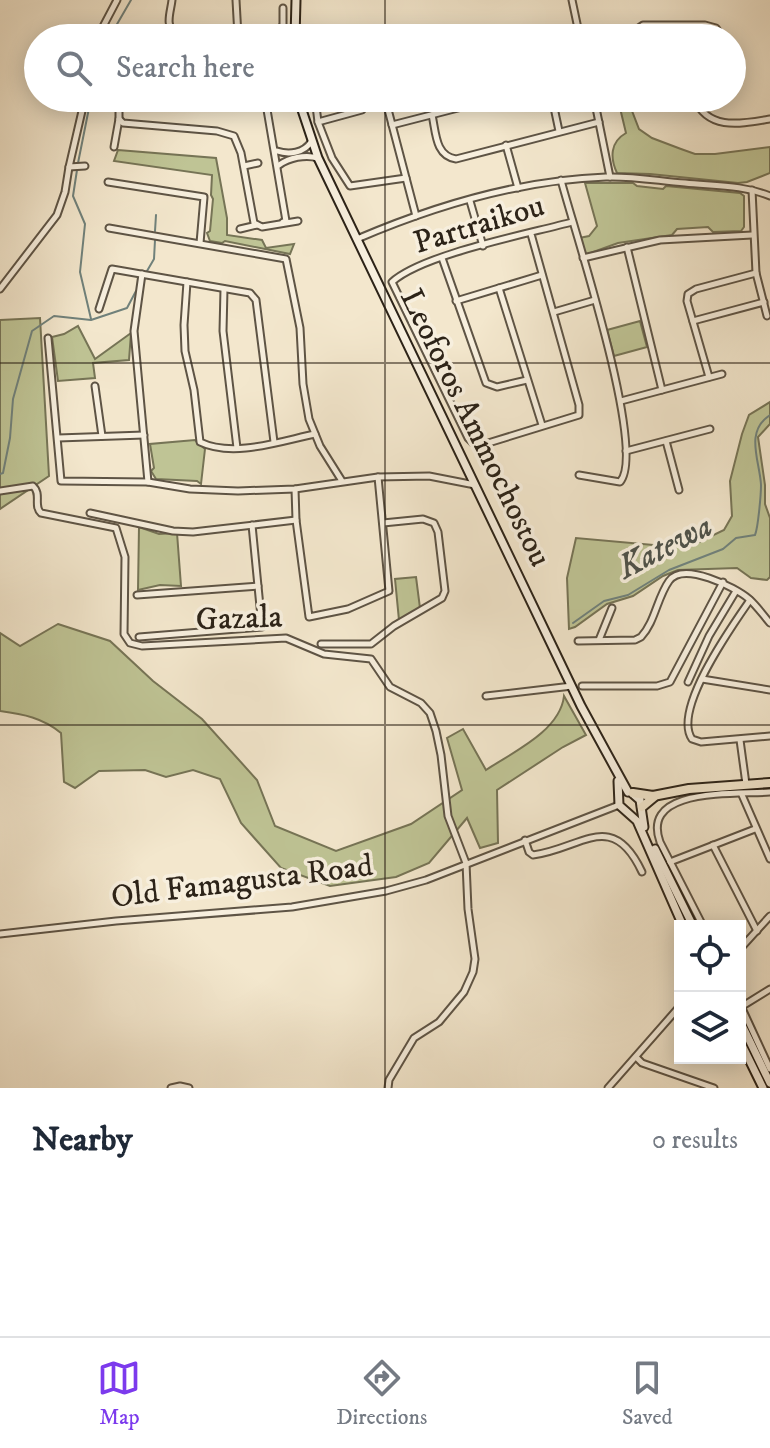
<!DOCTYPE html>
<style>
body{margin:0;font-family:"IM FELL DW Pica",serif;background:#f6f6f7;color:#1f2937}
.controls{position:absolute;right:24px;bottom:24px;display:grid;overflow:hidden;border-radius:0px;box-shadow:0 4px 20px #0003}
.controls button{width:72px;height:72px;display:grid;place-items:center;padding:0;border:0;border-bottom:2px solid #e0e1e3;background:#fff;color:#1f2937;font:40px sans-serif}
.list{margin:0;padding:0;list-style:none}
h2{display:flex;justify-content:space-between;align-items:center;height:104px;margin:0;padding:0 32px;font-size:34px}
h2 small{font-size:26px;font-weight:400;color:#747a83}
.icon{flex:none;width:44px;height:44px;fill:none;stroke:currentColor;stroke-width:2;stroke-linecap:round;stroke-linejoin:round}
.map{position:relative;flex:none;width:770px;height:1088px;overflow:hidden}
.search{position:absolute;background:#fff;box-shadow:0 4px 20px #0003;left:24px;right:24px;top:24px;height:88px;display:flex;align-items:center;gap:20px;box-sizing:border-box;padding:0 28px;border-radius:44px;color:#747a83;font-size:30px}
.sheet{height:248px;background:#fff}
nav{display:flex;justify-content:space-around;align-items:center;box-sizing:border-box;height:112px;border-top:2px solid #e0e1e3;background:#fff;font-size:22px;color:#747a83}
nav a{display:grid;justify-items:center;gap:4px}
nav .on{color:#7c3aed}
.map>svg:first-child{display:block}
.green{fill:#bfc495;stroke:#767456;stroke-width:2}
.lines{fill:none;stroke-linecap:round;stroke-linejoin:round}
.stream{stroke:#70817b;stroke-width:2}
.minor-casing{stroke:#5e5445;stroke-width:9}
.secondary-casing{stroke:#2c2318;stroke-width:11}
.primary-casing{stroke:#2c2318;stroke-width:12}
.minor{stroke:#f7efde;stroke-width:5}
.secondary{stroke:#f7efde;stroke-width:7}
.primary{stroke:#f3e7cd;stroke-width:8}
.grid{fill:none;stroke:#2c2318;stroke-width:2;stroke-opacity:0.55}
.labels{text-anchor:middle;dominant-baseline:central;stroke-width:7;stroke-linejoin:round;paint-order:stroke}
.street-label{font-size:32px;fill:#2c2318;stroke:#f7efde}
.water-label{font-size:34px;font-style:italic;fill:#4e524a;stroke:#f7efde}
</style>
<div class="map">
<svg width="770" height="1088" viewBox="0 0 770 1088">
<rect width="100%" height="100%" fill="#f3e7cd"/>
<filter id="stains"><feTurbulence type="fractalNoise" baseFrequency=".0025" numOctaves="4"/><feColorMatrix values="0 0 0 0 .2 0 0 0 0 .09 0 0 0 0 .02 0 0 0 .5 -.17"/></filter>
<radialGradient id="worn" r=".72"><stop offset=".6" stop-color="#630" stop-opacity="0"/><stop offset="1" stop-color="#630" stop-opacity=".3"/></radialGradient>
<g class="green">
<path d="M 614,98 L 627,98 L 639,129 L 652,138 L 681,149 L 695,154 L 715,154 L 770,147 L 770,173 L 747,182 L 738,183 L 650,174 L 617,173 C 610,158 610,142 626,133 L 620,108 Z"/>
<path d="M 118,150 L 216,158 L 227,218 L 227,235 L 262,240 L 266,248 L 294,244 L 290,254 L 225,241 L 222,243 L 210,241 L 207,233 L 210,231 L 213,199 L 211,195 L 212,175 L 114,161 Z"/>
<path d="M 585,183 L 633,183 L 637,186 L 663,189 L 666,186 L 740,193 L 744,196 L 744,227 L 741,231 L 713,232 L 708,227 L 677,229 L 672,235 L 618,243 L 585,255 L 579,238 L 589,236 L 597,226 Z"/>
<path d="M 40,318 L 49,476 L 0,509 L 0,320 Z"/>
<path d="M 640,321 L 647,347 L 614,356 L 607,330 Z"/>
<path d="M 78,326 L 95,359 L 131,333 L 129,360 L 93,363 L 95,378 L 58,381 L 52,337 L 64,334 Z"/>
<path d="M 770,402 L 770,424 L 758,437 L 765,485 L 765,504 L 770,518 L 770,577 L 767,580 L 751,578 L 737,568 L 678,570 L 663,576 L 633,596 L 607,604 L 575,627 L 569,629 L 567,578 L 576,538 L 676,547 L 691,546 L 724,530 L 732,516 L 730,481 L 742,434 L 749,415 Z"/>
<path d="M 195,440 L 205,449 L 201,484 L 197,481 L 156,479 L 151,471 L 154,468 L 150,444 Z"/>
<path d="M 139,527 L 159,534 L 177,533 L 181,586 L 160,585 L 138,590 Z"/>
<path d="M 416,577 L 420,608 L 399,620 L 395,579 Z"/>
<path d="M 58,624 L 110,641 L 153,681 L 202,719 L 257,780 L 275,826 L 336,851 L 411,824 L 462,790 L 447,738 L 463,729 L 486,770 C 513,752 560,731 564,696 L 586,735 L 563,747 L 497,790 L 498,843 L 480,848 L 467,818 L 429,863 L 396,877 L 330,886 L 281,868 L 241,823 L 220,779 L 193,770 L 166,777 L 145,770 L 99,771 L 75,788 L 64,782 L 61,733 C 43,718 23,714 0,711 L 0,633 L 20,646 Z"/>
</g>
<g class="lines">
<g class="stream">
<path d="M 109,38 L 131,0"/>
<path d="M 78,163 L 91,98"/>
<path d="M 77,170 L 73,196 L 85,224 L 80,272 L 91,319"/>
<path d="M 155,231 L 156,215"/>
<path d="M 147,271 L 154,259 L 155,240"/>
<path d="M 0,474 L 3,473 L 10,438 L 13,399 L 32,331 L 54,316 L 91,320 L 127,308 L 136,291"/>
<path d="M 573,623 L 604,601 L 628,595 L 669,570 L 723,549 L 736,538 L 755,535 C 758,528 761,495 761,485 C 760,461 744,432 770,415"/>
</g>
<g class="minor-casing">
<g id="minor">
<path d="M 172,0 C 171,11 164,27 176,33 C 200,34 268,44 283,25 L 283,8"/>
<path d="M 236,0 L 238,36"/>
<path d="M 572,0 L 580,38"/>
<path d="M 633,32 L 643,25 L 705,25 L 716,28 L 723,38"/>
<path d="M 97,38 L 117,0"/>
<path d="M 554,38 L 579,32"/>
<path d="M 265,98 L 286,221 L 283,222"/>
<path d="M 315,98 L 318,122"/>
<path d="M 385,98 L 416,216"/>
<path d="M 552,98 L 559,131"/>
<path d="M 594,98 L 610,177"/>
<path d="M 694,98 C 708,131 740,124 770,119"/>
<path d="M 362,110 L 318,122 L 332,158 L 350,186 L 406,178"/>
<path d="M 432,115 C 436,132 435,156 456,159 L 599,122"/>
<path d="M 119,119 L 123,123 L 217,131 L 234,136 L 241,153 L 254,223 L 262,227 L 298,221"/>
<path d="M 392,125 L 497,98"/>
<path d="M 506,145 L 518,188"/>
<path d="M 114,147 L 119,119 L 119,98"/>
<path d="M 277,151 C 289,155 304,153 311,142"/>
<path d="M 279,165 C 289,158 305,154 318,158"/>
<path d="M 85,166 L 69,167 L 85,98"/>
<path d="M 244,166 L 258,163"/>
<path d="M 561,180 C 573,227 648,451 620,482 L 579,475"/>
<path d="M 108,182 L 204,197 L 200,243"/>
<path d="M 752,190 L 756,273 L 767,316"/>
<path d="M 470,201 L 483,246"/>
<path d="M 109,228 L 286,259 L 300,328 L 303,384 L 309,419 L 320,446 L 342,481"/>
<path d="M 240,229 L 257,225"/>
<path d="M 531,234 L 579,405 L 579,415 L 485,444 L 473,443 L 468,438 L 392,282 C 423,254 528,234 572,222"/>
<path d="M 357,239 C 434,206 521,180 606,177 C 632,176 659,181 685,183 C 714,186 743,185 770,196"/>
<path d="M 627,247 L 662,390"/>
<path d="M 442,258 L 486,383 L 497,387 L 527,380"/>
<path d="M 583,258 L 660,240 L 752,235"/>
<path d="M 142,274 L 134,331 L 148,482"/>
<path d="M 187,282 L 184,325 L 185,351 L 194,390 L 200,442 C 233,458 281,441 315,434"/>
<path d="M 499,288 L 542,425"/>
<path d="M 0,289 L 57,215 L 65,192 L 69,167"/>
<path d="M 224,289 L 223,331 L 237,448"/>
<path d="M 456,301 L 542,275"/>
<path d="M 99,309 L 112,269 L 250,293 L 256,300 L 274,442"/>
<path d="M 554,312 L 595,300"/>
<path d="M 693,321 L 764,302"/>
<path d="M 48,338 L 61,481 L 148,482 L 190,489 L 238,491 L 295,489 L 378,477 L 429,476 L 475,485"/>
<path d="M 709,377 L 687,301 L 688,294 L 696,289 L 756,273"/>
<path d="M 95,386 L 102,436"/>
<path d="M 621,401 L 722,374"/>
<path d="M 58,438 L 144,435"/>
<path d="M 666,441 L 679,490"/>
<path d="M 626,451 L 710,429"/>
<path d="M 295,489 L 296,520 L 309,617 L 348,609 L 389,591 L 378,477"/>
<path d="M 0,491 L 33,486 C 42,494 33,506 41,513 L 116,528 L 125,557 L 124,634 L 130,643 L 142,646 L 286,638 L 324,654 L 371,659 L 390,687 L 421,703 L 430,713 L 436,731 L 441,755 L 448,816 L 466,863 L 468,909 L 475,959 L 473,972 L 464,992 L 439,1022 L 414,1038 L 389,1080 L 388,1088"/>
<path d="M 90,513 L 173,531 L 193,532 L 296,520"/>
<path d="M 137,595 L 258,586"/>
<path d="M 750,600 C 732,626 672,710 692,739 L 701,742 L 770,736"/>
<path d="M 139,637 L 262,627 L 252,525"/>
<path d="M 599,640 L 612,608"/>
<path d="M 578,641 L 635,640 L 641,637 C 655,622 657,598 669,581 C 683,561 735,587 749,599 C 757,606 763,615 770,623"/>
<path d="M 321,644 L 371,644 L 394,626 L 442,598 L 445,591 L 438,532 L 434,523 L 423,519 L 383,523"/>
<path d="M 702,679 L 770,690"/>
<path d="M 688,682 L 709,636 L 736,591"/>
<path d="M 582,686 L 657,686 L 670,682 L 723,582"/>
<path d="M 486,696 L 572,686"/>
<path d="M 740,740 L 746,784"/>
<path d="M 742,795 L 770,859"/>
<path d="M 525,840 L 529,852 L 533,855 C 581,849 612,808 642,872"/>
<path d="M 713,845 L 757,931"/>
<path d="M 670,862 L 755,829"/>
<path d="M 703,926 L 660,842 C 640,786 737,795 770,792"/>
<path d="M 0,934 L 116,921 L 292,907 L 386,891 L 426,880 L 619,805"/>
<path d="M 740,949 L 770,916"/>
<path d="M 740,1004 L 770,1069"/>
<path d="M 741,1007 L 770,989"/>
<path d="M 636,1057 L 642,1063 L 714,1088"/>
<path d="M 171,1088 L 180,1086 L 189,1088"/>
<path d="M 608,1088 L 680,1006"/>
</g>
</g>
<g class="secondary-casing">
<g id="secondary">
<path d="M 295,38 L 296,0"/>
<path d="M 298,98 L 318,158 L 581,706 L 628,792"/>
<path d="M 618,781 L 619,805 L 637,821 L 683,926"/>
<path d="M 632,793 L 640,800 L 644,827"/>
<path d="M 655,849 L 693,926"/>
<path d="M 740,1021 L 770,1083"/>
<path d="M 740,1041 L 763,1088"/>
</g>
</g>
<g class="primary-casing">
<g id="primary">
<path d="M 633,793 L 653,796 L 689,789 L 770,783"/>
<path d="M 642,807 L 654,797"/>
</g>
</g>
<use href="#minor" class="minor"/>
<use href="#secondary" class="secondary"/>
<use href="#primary" class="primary"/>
</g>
<path class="grid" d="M 385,0 L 385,38M 385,98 L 385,1088M 0,363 L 770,363M 0,725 L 770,725"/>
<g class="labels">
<g class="street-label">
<text transform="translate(479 225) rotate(-17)">Partraikou</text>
<text transform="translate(475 428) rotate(64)">Leoforos Ammochostou</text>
<text transform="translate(239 619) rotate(-2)">Gazala</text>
<text transform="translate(242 882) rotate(-7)">Old Famagusta Road</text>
</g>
<g class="water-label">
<text transform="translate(665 547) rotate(-27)">Katewa</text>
</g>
</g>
<rect width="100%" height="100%" filter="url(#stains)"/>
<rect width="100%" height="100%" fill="url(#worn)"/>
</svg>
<div class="controls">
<button><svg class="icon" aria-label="locate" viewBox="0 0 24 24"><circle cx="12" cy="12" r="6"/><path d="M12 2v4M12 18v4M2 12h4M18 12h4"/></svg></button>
<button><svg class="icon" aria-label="layers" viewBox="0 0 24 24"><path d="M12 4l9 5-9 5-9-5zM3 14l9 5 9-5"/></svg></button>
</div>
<div class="search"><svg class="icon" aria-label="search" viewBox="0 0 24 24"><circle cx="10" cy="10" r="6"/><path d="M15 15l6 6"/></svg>Search here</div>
</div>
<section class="sheet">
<h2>Nearby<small>0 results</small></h2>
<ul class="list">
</ul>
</section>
<nav>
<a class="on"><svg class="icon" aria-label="map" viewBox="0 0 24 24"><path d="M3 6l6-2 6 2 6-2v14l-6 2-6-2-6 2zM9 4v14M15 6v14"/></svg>Map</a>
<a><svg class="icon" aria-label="directions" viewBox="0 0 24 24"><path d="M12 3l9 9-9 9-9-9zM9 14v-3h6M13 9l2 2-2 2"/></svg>Directions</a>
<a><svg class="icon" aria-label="saved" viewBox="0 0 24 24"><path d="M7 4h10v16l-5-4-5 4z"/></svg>Saved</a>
</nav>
